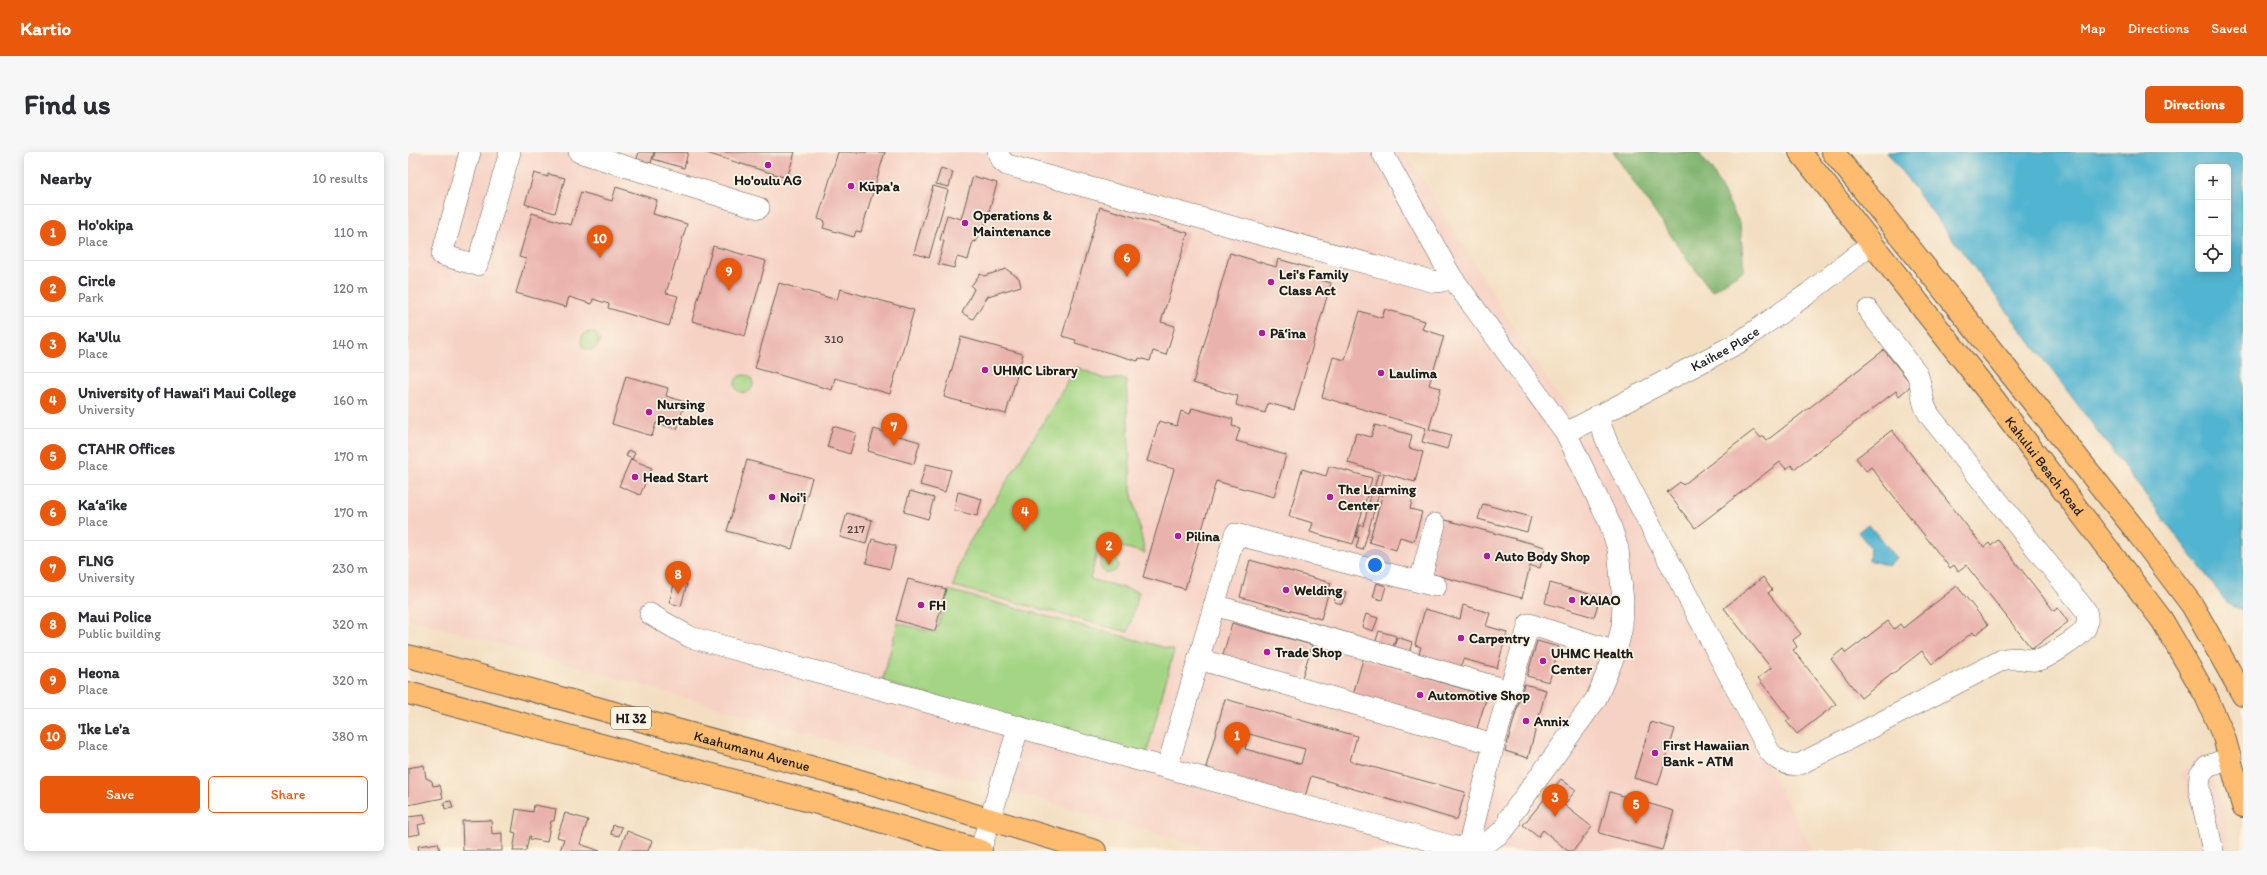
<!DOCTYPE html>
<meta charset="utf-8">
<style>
body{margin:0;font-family:Itim,sans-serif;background:#f7f7f7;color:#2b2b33}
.controls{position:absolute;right:12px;top:12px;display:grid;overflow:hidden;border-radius:6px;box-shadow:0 2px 10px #0003}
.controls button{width:36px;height:36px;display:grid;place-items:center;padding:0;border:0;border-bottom:1px solid #e1e1e2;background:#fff;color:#2b2b33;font:20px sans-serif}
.you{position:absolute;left:967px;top:413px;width:14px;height:14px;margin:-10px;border:3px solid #fff;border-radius:50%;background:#1a73e8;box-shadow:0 0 0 6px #1a73e833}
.badge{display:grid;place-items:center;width:26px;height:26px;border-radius:50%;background:#ea580c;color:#fff;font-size:13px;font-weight:700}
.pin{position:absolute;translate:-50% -33px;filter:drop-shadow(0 1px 2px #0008)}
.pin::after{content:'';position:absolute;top:21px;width:14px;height:12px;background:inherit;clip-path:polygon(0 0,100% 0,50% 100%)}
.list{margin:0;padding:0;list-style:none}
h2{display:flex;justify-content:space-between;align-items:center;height:52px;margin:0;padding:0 16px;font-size:17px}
h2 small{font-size:13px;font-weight:400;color:#7c7c81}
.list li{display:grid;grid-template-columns:26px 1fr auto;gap:12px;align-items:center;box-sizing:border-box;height:56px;padding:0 16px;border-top:1px solid #e1e1e2}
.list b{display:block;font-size:15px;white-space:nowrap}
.list p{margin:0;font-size:13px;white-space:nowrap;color:#7c7c81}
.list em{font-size:13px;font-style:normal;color:#7c7c81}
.actions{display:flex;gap:8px;padding:12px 16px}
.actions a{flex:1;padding:9px 0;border:1px solid #ea580c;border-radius:6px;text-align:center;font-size:14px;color:#ea580c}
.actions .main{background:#ea580c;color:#fff}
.icon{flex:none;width:22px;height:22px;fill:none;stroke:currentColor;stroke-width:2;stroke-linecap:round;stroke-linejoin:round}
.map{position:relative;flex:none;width:1835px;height:699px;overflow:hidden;border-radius:6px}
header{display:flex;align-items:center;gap:24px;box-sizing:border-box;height:56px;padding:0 20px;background:#ea580c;color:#fff}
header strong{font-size:19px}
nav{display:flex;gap:22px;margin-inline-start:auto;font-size:14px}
.intro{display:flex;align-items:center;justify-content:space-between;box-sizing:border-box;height:96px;padding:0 24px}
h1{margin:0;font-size:28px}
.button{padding:10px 18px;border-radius:6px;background:#ea580c;color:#fff;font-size:14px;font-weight:700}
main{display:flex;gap:24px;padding:0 24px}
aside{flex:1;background:#fff;border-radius:6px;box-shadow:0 2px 10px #0003}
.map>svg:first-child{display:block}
.built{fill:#f6d2c4}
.green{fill:#a4d584;stroke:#607850}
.forest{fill:#83b672;stroke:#506947}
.water{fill:#51b4d0;stroke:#366876;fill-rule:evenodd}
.building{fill:#eab2ac;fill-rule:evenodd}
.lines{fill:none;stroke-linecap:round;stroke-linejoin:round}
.minor-casing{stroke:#676056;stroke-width:22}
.major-casing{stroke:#676056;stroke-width:24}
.minor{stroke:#fff;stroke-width:21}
.major{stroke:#fdbc70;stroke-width:22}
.poi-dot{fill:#b5179e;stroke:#fcf5e5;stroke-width:1.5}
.labels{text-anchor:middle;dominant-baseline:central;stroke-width:3.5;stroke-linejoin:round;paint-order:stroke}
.number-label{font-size:12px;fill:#504240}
.shield{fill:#fcf5e5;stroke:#5f5d58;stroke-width:1}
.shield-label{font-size:13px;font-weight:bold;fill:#1c1c1c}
.poi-label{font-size:14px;font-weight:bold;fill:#1c1c1c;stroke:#fcf5e5;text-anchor:start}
.street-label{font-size:14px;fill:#1c1c1c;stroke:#fcf5e5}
</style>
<header>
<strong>Kartio</strong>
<nav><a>Map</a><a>Directions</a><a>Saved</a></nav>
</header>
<div class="intro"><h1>Find us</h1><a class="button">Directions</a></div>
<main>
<aside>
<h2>Nearby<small>10 results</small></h2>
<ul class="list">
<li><span class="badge">1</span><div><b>Ho'okipa</b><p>Place</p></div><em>110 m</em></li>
<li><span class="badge">2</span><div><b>Circle</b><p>Park</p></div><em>120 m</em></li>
<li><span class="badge">3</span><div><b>Ka'Ulu</b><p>Place</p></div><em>140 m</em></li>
<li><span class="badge">4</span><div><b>University of Hawai‘i Maui College</b><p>University</p></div><em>160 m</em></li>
<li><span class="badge">5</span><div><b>CTAHR Offices</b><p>Place</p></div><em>170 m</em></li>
<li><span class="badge">6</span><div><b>Ka‘a‘ike</b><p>Place</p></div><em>170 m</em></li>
<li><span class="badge">7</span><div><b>FLNG</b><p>University</p></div><em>230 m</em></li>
<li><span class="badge">8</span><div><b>Maui Police</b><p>Public building</p></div><em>320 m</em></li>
<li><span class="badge">9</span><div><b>Heona</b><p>Place</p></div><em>320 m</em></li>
<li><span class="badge">10</span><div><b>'Ike Le'a</b><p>Place</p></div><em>380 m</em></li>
</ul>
<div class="actions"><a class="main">Save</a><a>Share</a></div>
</aside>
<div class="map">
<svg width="1835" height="699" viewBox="0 0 1835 699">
<rect width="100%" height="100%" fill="#fcf5e5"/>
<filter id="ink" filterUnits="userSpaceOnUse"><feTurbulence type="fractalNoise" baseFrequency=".025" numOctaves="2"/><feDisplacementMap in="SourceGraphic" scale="8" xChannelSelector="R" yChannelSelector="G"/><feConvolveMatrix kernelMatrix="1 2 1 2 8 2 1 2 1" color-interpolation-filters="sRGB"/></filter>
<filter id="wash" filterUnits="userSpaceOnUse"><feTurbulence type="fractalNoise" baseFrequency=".012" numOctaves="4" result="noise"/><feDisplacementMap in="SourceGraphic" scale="16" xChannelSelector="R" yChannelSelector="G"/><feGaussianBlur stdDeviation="0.9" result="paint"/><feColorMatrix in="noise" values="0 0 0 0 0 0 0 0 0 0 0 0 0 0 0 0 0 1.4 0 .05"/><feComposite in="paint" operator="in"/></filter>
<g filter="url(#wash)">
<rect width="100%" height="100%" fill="#f3dec1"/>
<g class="built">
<path d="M 0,0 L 998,0 L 1121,200 L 1155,252 L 1187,292 L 1405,699 L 810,699 L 0,466 Z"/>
<path d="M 1795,600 L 1816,658 L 1824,699 L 1777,699 L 1793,691 L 1773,620 Z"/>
</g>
<g class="green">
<circle cx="182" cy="189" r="9"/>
<path d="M 669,215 L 697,227 L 718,227 L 723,338 L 737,401 L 692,389 L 682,427 L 731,440 L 720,480 L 545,434 L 555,401 Z"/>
<circle cx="336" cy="232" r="9"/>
<circle cx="701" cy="412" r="9"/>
<path d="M 540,438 L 766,498 L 738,604 L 474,530 L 490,471 L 528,481 Z"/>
</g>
<path class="forest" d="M 1205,0 L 1290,0 L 1304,18 L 1332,72 L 1336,118 L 1304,139 L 1277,104 Z"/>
<g class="water">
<path d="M 1479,0 L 1835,0 L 1835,458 L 1820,452 ZM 1790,15 L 1820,15 L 1820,117 L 1790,117 Z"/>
<path d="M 1460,372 L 1489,406 L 1481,414 L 1461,408 L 1462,395 L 1450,380 Z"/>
</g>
<g id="blocks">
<g class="building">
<path d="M 231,0 L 246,0 L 243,11 L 229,7 Z"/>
<path d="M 247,0 L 280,0 L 276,16 L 245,7 Z"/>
<path d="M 295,0 L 387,0 L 379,26 Z"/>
<path d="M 430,0 L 477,0 L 453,80 L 448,79 L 446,85 L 415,76 L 417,69 L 410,67 Z"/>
<path d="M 533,16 L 545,20 L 541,35 L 528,32 Z"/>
<path d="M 126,21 L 140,25 L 140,22 L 157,26 L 147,61 L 117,52 Z"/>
<path d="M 565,24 L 589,31 L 576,77 L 572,76 L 568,90 L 565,89 L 560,108 L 549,105 L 546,116 L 530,112 L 536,89 L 532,88 L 539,63 L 553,67 Z"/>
<path d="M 525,34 L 540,38 L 521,106 L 506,101 Z"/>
<path d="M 208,35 L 249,48 L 245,62 L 279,72 L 258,141 L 270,144 L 261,174 L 200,156 L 201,152 L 185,147 L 184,152 L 161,145 L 158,155 L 108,141 L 118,107 L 111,105 L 124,61 L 163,73 L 173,40 L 204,49 Z"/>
<path d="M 692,55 L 780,81 L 753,170 L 767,174 L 758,203 L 745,199 L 742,209 L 731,206 L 730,209 L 667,191 L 668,188 L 654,184 Z"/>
<path d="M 305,94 L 358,109 L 337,184 L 284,169 Z"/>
<path d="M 822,101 L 868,115 L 870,107 L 905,117 L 903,125 L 923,131 L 886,258 L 860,251 L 857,261 L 828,253 L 830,244 L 785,231 Z"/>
<path d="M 598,117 L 611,126 L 613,134 L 580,144 L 565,167 L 554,161 L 566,137 L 563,134 L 572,122 L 576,124 Z"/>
<path d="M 371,131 L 429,148 L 432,137 L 506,158 L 482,242 L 427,226 L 424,238 L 347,216 Z"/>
<path d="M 977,157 L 1017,169 L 1014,177 L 1036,184 L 1021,233 L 1033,236 L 1021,277 L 1043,283 L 1039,297 L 1014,290 L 1018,276 L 914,245 L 925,205 L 937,208 L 952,159 L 974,166 Z"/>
<path d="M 553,185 L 615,202 L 598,262 L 536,245 Z"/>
<path d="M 1476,198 L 1504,233 L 1491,244 L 1488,239 L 1386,317 L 1383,313 L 1378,317 L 1372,310 L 1287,376 L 1259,340 L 1272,330 L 1275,333 L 1346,278 L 1353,286 L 1355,284 L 1358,288 L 1362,286 Z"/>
<path d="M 218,224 L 260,236 L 258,244 L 277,250 L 269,277 L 248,271 L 244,284 L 204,272 Z"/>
<path d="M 784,256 L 825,267 L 824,274 L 832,276 L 828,289 L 878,303 L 866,345 L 808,329 L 777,437 L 735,425 L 766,317 L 739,309 L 751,269 L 769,274 L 773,259 L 782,262 Z"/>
<path d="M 967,273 L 1004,283 L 1001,296 L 1015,300 L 1007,330 L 940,311 L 948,281 L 963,285 Z"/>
<path d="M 425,274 L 448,281 L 442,302 L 419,295 Z"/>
<path d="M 466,277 L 512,290 L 506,312 L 460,299 Z"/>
<path d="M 1484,278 L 1573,392 L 1576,395 L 1581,391 L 1583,394 L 1590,388 L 1646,459 L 1650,456 L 1660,470 L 1624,497 L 1558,413 L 1550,419 L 1546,413 L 1542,416 L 1463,315 L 1458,319 L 1448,306 Z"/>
<path d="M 221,298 L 227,301 L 224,307 L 218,304 Z"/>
<path d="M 223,307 L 244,316 L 232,343 L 211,334 Z"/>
<path d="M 339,308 L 404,326 L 384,397 L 319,379 Z"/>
<path d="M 518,312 L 543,318 L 537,340 L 512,333 Z"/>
<path d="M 921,314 L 964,326 L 945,392 L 902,380 L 905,371 L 881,364 L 894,317 L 918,324 Z"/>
<path d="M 970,322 L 976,323 L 955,398 L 948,396 L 951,385 L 948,385 L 952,373 L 955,374 L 963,344 L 960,343 L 962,336 L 966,337 Z"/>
<path d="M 976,337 L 1005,345 L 1002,357 L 1014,360 L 1006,389 L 992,385 L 988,398 L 961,390 Z"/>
<path d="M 502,339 L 526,346 L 520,367 L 496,360 Z"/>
<path d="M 550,340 L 574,347 L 569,364 L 546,358 Z"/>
<path d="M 1075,352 L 1123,365 L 1119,380 L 1070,367 Z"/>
<path d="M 439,361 L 464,368 L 458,392 L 432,385 Z"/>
<path d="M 1034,367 L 1137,395 L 1132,416 L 1122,414 L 1114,446 L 1020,421 Z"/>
<path d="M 464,387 L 488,394 L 482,417 L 458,411 Z"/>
<path d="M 842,408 L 923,431 L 913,467 L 832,445 Z"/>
<path d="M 1355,425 L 1364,438 L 1360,441 L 1393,482 L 1385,488 L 1389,495 L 1385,498 L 1428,552 L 1389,582 L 1378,569 L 1382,567 L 1350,526 L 1363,516 L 1316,456 Z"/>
<path d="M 500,427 L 538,437 L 527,479 L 488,468 Z"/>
<path d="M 267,429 L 279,432 L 273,454 L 261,451 Z"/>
<path d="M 969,431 L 978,434 L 974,448 L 965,445 Z"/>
<path d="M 1142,431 L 1192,445 L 1186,465 L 1137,451 Z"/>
<path d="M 1549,434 L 1580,473 L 1567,483 L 1565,480 L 1524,512 L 1514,499 L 1453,546 L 1423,507 L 1435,497 L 1438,501 L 1480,469 L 1486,477 L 1492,472 L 1495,476 Z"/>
<path d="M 930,437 L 938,440 L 934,452 L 926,450 Z"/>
<path d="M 1055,453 L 1082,461 L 1078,474 L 1099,480 L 1089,516 L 1055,507 L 1051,521 L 1009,509 L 1013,495 L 1007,493 L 1017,457 L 1052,467 Z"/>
<path d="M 958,462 L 970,466 L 965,479 L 954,475 Z"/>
<path d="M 824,471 L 904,493 L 893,529 L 814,507 Z"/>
<path d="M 971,479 L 988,484 L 984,500 L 966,495 Z"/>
<path d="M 989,485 L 1004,490 L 1001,502 L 986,497 Z"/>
<path d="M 1129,489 L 1151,495 L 1141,530 L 1119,524 Z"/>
<path d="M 955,507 L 1079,544 L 1068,580 L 945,543 Z"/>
<path d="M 1116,532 L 1138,538 L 1120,606 L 1097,599 Z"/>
<path d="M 817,547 L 949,584 L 942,609 L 1057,640 L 1049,668 L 903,624 L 896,648 L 802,622 L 803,617 L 798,615 ZM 841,582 L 897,597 L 893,612 L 837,597 Z"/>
<path d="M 1243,570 L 1267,577 L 1250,633 L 1226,626 Z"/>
<path d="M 16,613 L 18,626 L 24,629 L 25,634 L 32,633 L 35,646 L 0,653 L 0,616 Z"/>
<path d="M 1153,627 L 1168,638 L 1156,653 L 1184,675 L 1165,699 L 1160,699 L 1135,678 L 1130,685 L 1115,673 Z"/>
<path d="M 1202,640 L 1266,659 L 1254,698 L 1191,681 Z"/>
<path d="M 43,649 L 45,656 L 37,657 L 36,650 Z"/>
<path d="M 126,653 L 148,657 L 146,669 L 143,669 L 139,690 L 122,687 L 123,684 L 121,684 L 118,699 L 105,699 L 108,681 L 104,680 L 108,657 L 125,660 Z"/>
<path d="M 157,661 L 180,668 L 172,692 L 192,699 L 152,699 L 156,687 L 149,685 Z"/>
<path d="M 16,663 L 18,671 L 10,673 L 12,682 L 0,684 L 0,665 Z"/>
<path d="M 83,668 L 84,682 L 94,681 L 94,699 L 55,699 L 54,669 Z"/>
<path d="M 205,673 L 214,675 L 211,684 L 203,682 Z"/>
<path d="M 219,679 L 244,689 L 240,699 L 211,699 Z"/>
<path d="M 30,691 L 32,699 L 11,699 L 10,694 Z"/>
</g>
</g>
</g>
<g filter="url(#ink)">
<use href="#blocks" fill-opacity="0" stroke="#676056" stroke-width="1"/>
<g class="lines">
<g class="minor-casing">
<g id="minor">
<path d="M 62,0 L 34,103 L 69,113 L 102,0"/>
<path d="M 171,0 L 351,56"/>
<path d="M 590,0 L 593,8 L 599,13 L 1027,130 L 1035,129 L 1043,124"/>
<path d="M 1189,264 L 1201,295 L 1361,599 C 1369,609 1379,614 1392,612 L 1594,508 C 1610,503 1619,510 1631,508 C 1639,506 1672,485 1677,477 C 1680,471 1680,466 1678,459 L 1522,264 C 1511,249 1516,234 1508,220 L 1460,158"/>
<path id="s1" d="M 1158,281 L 1330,191 L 1401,141 L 1464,91"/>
<path d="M 1012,430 L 1027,372"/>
<path d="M 806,453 L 1102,539"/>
<path d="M 242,462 L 282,485 L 1043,694 C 1067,698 1087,690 1102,670 L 1101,666 L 1188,547 L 1208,500 L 1214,475 L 1215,449 L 1210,397 L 1202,372 L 1158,281 L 1043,124 L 974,0"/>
<path d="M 790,507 L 1086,592"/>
<path d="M 759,616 L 827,382 L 1028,434"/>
<path d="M 1060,696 L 1086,592 L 1121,472 L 1208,500"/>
<path d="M 572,699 L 611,574"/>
<path d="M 1805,699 L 1791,636 L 1792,623 L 1799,614 L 1823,606"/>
</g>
</g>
<g class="major-casing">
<g id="major">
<path id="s2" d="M 1392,0 L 1582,242 L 1754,468 L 1798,544 L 1816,585 L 1835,654"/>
<path d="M 1425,0 L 1725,375 L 1784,453 L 1835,543"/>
<path id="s3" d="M 0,504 L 446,627 L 687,699"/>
<path d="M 0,541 L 435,658 L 573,699"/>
</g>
</g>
<use href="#minor" class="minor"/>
<use href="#major" class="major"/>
</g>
</g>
<g class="poi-dot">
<circle cx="360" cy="13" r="4"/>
<circle cx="443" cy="34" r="4"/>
<circle cx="557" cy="71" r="4"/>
<circle cx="863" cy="130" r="4"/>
<circle cx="854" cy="181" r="4"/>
<circle cx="577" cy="218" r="4"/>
<circle cx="973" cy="221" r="4"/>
<circle cx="241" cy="260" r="4"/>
<circle cx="227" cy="325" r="4"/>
<circle cx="364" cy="345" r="4"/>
<circle cx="922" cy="345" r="4"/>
<circle cx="770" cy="384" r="4"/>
<circle cx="1079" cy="404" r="4"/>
<circle cx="878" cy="438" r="4"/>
<circle cx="1164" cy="448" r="4"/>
<circle cx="513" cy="453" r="4"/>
<circle cx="1053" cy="486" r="4"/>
<circle cx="859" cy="500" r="4"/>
<circle cx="1135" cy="509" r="4"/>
<circle cx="1012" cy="543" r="4"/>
<circle cx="1118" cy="569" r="4"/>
<circle cx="1247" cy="601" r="4"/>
</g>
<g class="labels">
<g class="number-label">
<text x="426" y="187">310</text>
<text x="448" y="377">217</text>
</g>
<rect class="shield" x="203" y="555" width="40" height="22" rx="3"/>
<g class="shield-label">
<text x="223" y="566">HI 32</text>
</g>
<g class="poi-label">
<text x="360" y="28" text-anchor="middle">Ho'oulu AG</text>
<text x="451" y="34">Kūpa'a</text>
<text x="565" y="63">Operations &amp;<tspan x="565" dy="16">Maintenance</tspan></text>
<text x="871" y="122">Lei's Family<tspan x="871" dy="16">Class Act</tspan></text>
<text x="862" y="181">Pā‘ina</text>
<text x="585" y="218">UHMC Library</text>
<text x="981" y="221">Laulima</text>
<text x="249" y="252">Nursing<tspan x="249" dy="16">Portables</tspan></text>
<text x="235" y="325">Head Start</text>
<text x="930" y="337">The Learning<tspan x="930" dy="16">Center</tspan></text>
<text x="372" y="345">Noi'i</text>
<text x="778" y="384">Pilina</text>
<text x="1087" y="404">Auto Body Shop</text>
<text x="886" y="438">Welding</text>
<text x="1172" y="448">KAIAO</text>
<text x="521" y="453">FH</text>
<text x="1061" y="486">Carpentry</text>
<text x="867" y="500">Trade Shop</text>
<text x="1143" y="501">UHMC Health<tspan x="1143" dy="16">Center</tspan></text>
<text x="1020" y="543">Automotive Shop</text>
<text x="1126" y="569">Annix</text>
<text x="1255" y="593">First Hawaiian<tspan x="1255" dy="16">Bank - ATM</tspan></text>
</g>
<g class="street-label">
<text stroke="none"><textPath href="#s1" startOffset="180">Kaihee Place</textPath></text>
<text stroke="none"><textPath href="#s2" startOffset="398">Kahului Beach Road</textPath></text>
<text stroke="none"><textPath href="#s3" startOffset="357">Kaahumanu Avenue</textPath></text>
</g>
</g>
</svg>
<div class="controls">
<button>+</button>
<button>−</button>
<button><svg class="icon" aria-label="locate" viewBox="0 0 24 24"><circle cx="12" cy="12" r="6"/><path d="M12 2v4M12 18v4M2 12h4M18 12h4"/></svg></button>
</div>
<div class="you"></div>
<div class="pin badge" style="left:829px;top:603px">1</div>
<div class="pin badge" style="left:701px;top:413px">2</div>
<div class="pin badge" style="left:1147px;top:665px">3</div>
<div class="pin badge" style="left:617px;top:379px">4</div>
<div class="pin badge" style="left:1228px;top:672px">5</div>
<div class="pin badge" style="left:719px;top:125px">6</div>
<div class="pin badge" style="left:486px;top:294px">7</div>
<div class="pin badge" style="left:270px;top:442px">8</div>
<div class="pin badge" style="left:321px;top:139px">9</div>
<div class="pin badge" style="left:192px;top:106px">10</div>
</div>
</main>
